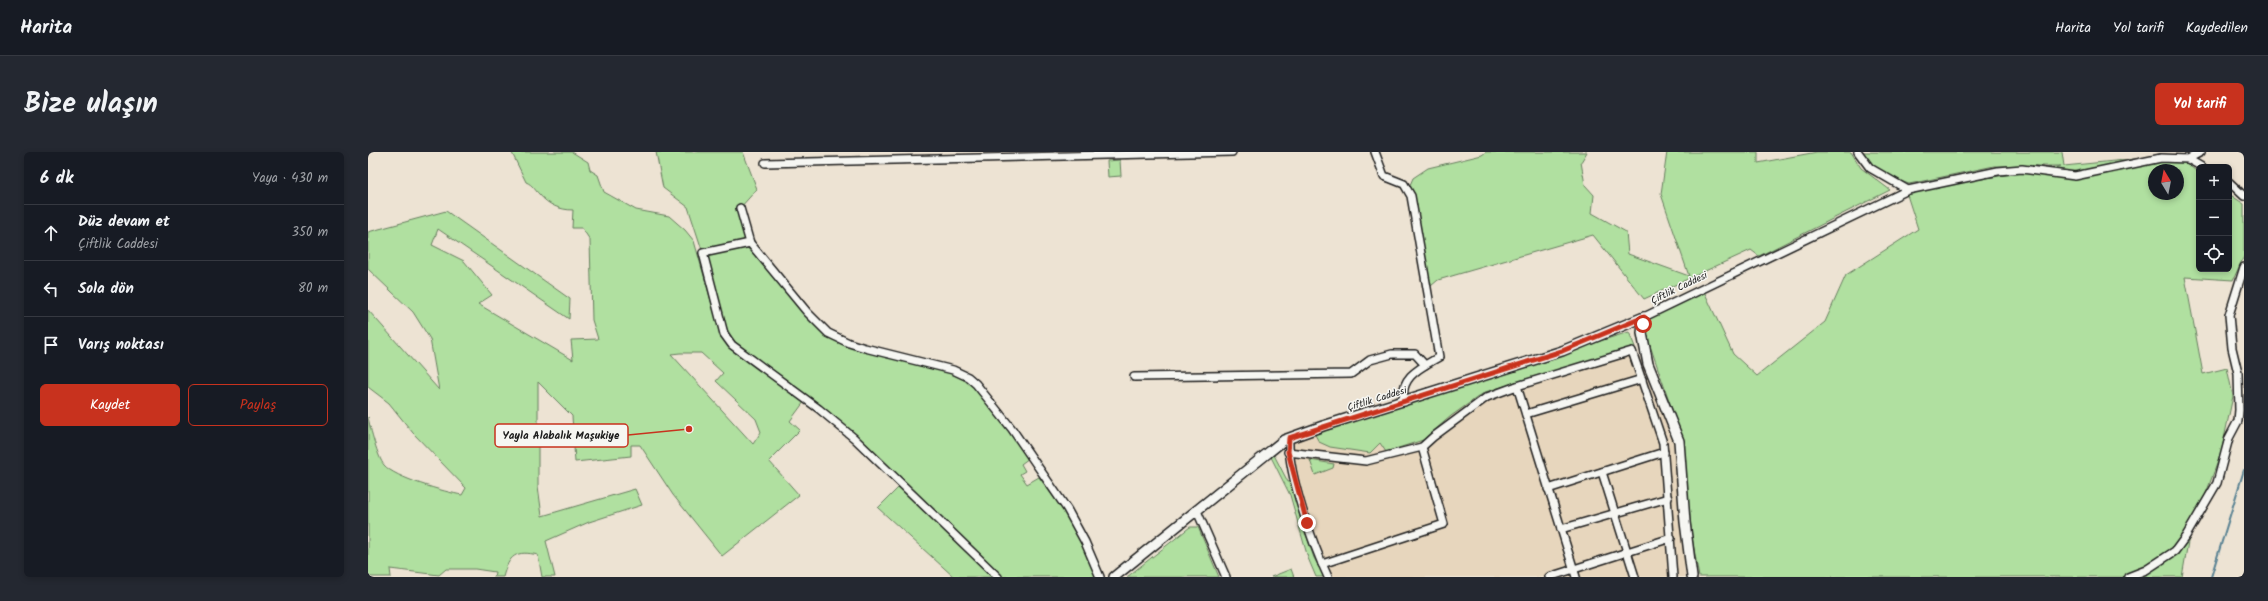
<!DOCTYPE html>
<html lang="tr">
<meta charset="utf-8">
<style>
body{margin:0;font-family:Kalam,sans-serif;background:#242831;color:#f1f3f6}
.controls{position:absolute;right:12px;top:12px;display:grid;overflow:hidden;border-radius:6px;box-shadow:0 2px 6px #0003}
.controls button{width:36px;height:36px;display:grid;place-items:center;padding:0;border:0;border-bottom:1px solid #363941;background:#171b24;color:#f1f3f6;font:20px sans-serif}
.compass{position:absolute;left:1780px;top:12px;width:36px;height:36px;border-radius:50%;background:#171b24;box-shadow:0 2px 6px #0003;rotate:350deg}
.stop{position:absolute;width:12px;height:12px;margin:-9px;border:3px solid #c8321e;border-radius:50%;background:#fff}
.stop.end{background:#c8321e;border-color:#fff;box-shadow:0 1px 4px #0008}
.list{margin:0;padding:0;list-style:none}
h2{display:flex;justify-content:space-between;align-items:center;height:52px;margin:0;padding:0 16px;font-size:17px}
h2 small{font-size:13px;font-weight:400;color:#9ea1a6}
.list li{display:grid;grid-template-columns:26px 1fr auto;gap:12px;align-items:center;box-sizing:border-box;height:56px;padding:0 16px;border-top:1px solid #363941}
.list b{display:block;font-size:15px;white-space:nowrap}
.list p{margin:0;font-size:13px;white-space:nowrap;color:#9ea1a6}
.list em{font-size:13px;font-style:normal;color:#9ea1a6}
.actions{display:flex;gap:8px;padding:12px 16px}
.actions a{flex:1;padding:9px 0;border:1px solid #c8321e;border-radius:6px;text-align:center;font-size:14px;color:#c8321e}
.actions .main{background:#c8321e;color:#fff}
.icon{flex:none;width:22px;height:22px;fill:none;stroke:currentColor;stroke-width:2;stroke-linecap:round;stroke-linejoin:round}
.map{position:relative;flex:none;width:1876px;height:425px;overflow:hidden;border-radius:6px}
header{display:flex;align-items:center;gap:24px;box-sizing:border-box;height:56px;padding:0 20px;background:#171b24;border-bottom:1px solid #363941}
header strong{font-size:19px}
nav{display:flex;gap:22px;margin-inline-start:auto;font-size:14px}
.intro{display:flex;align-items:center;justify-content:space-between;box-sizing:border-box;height:96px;padding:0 24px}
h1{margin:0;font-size:28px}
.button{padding:10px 18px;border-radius:6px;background:#c8321e;color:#fff;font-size:14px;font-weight:700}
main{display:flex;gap:24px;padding:0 24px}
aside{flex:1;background:#171b24;border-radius:6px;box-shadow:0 2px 6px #0003}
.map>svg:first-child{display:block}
.built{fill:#e7d6bd}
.green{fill:#b0e0a0;stroke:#667e5e;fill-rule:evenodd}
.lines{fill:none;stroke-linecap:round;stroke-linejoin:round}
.stream{stroke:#588192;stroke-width:2}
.minor-casing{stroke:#1c1c1c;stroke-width:10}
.tertiary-casing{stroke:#1c1c1c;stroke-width:12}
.minor{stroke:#f6f6f2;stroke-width:7}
.tertiary{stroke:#f6f6f2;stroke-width:9}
.route{stroke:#c8321e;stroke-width:5}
.labels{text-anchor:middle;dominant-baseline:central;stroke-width:3;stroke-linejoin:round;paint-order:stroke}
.street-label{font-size:10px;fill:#1c1c1c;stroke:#f6f6f2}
.leader{fill:none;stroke:#c8321e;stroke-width:1.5}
.callout-dot{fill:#c8321e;stroke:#f6f6f2;stroke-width:1.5}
.callout{fill:#f6f6f2;stroke:#c8321e;stroke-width:1.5}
.callout-label{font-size:11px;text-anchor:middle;font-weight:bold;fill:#1c1c1c}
</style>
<header>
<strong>Harita</strong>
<nav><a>Harita</a><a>Yol tarifi</a><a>Kaydedilen</a></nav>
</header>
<div class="intro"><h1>Bize ulaşın</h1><a class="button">Yol tarifi</a></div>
<main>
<aside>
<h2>6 dk<small>Yaya · 430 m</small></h2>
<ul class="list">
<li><svg class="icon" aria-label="ahead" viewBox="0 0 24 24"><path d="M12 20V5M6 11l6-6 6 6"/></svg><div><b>Düz devam et</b><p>Çiftlik Caddesi</p></div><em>350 m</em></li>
<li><svg class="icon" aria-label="left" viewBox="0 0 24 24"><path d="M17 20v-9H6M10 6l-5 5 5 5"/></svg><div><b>Sola dön</b></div><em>80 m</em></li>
<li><svg class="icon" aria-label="arrive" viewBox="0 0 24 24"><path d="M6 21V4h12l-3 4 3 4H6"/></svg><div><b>Varış noktası</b></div></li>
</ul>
<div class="actions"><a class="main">Kaydet</a><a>Paylaş</a></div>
</aside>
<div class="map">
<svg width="1876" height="425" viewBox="0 0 1876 425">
<rect width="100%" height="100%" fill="#ede3d3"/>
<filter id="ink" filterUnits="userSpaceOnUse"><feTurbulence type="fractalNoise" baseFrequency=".025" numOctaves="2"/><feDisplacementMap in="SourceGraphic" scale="8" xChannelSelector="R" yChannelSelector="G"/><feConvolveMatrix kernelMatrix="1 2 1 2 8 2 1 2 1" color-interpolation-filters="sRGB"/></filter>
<g filter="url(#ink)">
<path class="built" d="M 1261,180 L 1308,291 L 1317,425 L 962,425 L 934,346 L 922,302 L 922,289 Z"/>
<g class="green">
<path d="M 146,0 L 204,0 L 220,10 L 222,18 L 230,23 L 236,40 L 268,58 L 301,64 L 317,78 L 326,89 L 350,173 L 360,193 L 436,250 L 422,269 L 432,278 L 401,309 L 431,343 L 354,404 L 305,343 L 272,293 L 263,293 L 263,304 L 207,310 L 204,264 L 170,230 L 170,334 L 174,364 L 267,337 L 274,353 L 221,370 L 178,389 L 187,425 L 174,425 L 170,403 C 148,398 141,403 135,425 L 126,425 L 127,420 L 107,417 L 78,417 L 71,423 L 22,417 L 23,425 L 0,425 L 0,265 C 2,276 10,306 16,313 C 27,326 77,340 94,343 L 98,336 L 45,281 L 21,251 L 0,235 L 0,158 L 71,238 L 62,187 L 45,160 L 0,117 L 0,80 L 78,59 L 202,147 L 201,167 L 70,77 L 64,93 L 96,109 L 124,143 L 110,152 L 205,208 L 203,188 L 230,187 L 224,168 L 222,88 L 214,76 L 204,76 L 205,58 C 192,58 180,53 171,42 C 166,37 165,33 158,30 L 144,1 ZM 312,201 L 333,201 L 355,221 L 348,229 L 388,267 L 393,280 L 385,292 L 303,202 Z"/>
<path d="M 288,0 L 375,0 L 389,37 L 372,56 L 382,91 L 335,101 L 320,55 L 295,36 Z"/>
<path d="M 1118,0 L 1219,0 L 1213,10 L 1217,33 L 1226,43 L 1224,61 L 1258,80 L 1260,102 L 1321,124 L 1293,42 L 1299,0 L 1390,0 L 1390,11 L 1449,0 L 1483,0 L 1493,16 L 1522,38 L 1391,104 L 1383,98 L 1276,147 L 1225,83 L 1070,128 L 1063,134 L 1056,133 L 1039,40 L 1045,26 L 1060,16 L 1114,3 Z"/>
<path d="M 1492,0 L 1694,0 L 1696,14 L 1807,3 L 1831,21 L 1831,117 L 1861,117 L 1861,42 L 1876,52 L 1876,104 L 1865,128 L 1817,125 L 1835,222 L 1859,216 L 1865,244 L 1853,301 L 1820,390 L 1814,425 L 1331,425 L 1324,386 L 1313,283 L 1278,182 L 1279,172 L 1284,165 L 1335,137 L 1365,202 L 1389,224 L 1457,170 L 1478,123 L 1550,77 L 1539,43 L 1558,36 L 1693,14 L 1626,14 L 1541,32 L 1524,26 L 1505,16 ZM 1786,18 L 1810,18 L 1810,42 L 1786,42 Z"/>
<path d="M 752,8 L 753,24 L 740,25 L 739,9 Z"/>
<path d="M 377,95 L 387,101 L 444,170 L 456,182 L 573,217 L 593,224 L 604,232 L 661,306 L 653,312 L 657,319 L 652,322 L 659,332 L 671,325 L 704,371 L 728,425 L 635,425 L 494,288 L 452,253 L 366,189 L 358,175 L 338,103 Z"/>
<path d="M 1261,180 L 1267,195 L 1117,240 L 1083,264 L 1055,288 L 1018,300 L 1012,291 L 1002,301 L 962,295 L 951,290 L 945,279 Z"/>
<path d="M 906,303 L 920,330 L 927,328 L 926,342 L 932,365 L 946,406 L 957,425 L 948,425 L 940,406 L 922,343 L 903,305 Z"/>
<path d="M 942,308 L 966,312 L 965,316 L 947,323 Z"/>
<path d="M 531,335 L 624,425 L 586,425 L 510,356 Z"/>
<path d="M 822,375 L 830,375 L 851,425 L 759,425 Z"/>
<path d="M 923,417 L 926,425 L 903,425 Z"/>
</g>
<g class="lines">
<path class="stream" d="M 1843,425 L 1876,318"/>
<g class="minor-casing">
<g id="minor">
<path d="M 1007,0 L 1016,24 L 1036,32 L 1043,44 L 1071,205 C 1052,216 1031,225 1036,250"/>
<path d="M 1490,0 L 1502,16 L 1540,38"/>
<path d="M 1820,7 L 1834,15"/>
<path d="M 397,11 L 864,0"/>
<path d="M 1861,30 L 1876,44"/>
<path d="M 372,56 L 382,91 L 439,160 L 460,181 L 481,191 L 497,196 L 585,218 L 600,225 L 608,232 L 644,277 L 699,357 L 717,390 L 732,425"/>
<path d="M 382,91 L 335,101 L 356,182 L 364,193 L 451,257 L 486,286 L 630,425"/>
<path d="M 1276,165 L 1540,38 L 1630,19 L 1654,17 L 1707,24 L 1793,6 L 1820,7 L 1833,0"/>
<path d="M 766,225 L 983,222 L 1002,208 L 1024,202 L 1047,202 L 1057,213"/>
<path d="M 1149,234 L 1264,199 L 1295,291 L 1305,425"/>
<path d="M 1158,262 L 1274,227"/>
<path d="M 921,286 C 919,321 945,393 960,425"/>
<path d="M 920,300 L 998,309 L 1054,295 L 1065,285 L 1119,245 L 1149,234 L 1208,425"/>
<path d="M 1234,320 L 1267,425"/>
<path d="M 1180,337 L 1296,300"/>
<path d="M 829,359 L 858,425"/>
<path d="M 1193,377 L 1300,346"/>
<path d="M 954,412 L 1076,372 L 1054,295"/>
<path d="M 1181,425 L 1303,386"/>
<path d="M 1760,425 L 1778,418 L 1807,399 L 1818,384 L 1849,331 L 1861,286 L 1870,269 L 1871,258 L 1870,221 L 1864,196 L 1861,163 L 1876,115"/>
</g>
</g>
<g class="tertiary-casing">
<g id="tertiary">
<path d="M 1276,165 L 1274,181 L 1280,212 L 1311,289 L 1317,370 L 1324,425"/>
<path d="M 746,425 L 916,288 L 955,274 L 1194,199 L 1276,165"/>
</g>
</g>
<use href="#minor" class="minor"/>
<use href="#tertiary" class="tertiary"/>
</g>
</g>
<g class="lines" filter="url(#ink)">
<path class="route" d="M 939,371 L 920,300 L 921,286 L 1194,199 L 1276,165 L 1275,172"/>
</g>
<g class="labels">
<g class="street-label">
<text transform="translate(1311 136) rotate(-26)">Çiftlik Caddesi</text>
<text transform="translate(1009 247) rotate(-17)">Çiftlik Caddesi</text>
</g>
</g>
<path class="leader" d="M321 277L260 283"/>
<circle class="callout-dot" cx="321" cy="277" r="4"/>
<rect class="callout" x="127" y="272" width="133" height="23" rx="4"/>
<g class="callout-label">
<text x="193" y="287">Yayla Alabalık Maşukiye</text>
</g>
</svg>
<div class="controls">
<button>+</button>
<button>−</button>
<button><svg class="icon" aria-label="locate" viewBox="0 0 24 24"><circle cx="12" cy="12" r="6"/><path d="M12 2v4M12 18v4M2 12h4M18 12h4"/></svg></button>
</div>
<svg class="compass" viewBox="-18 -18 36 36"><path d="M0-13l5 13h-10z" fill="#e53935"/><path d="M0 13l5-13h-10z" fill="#9ea1a6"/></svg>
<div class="stop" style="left:1275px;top:172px"></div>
<div class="stop end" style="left:939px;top:371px"></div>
</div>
</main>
